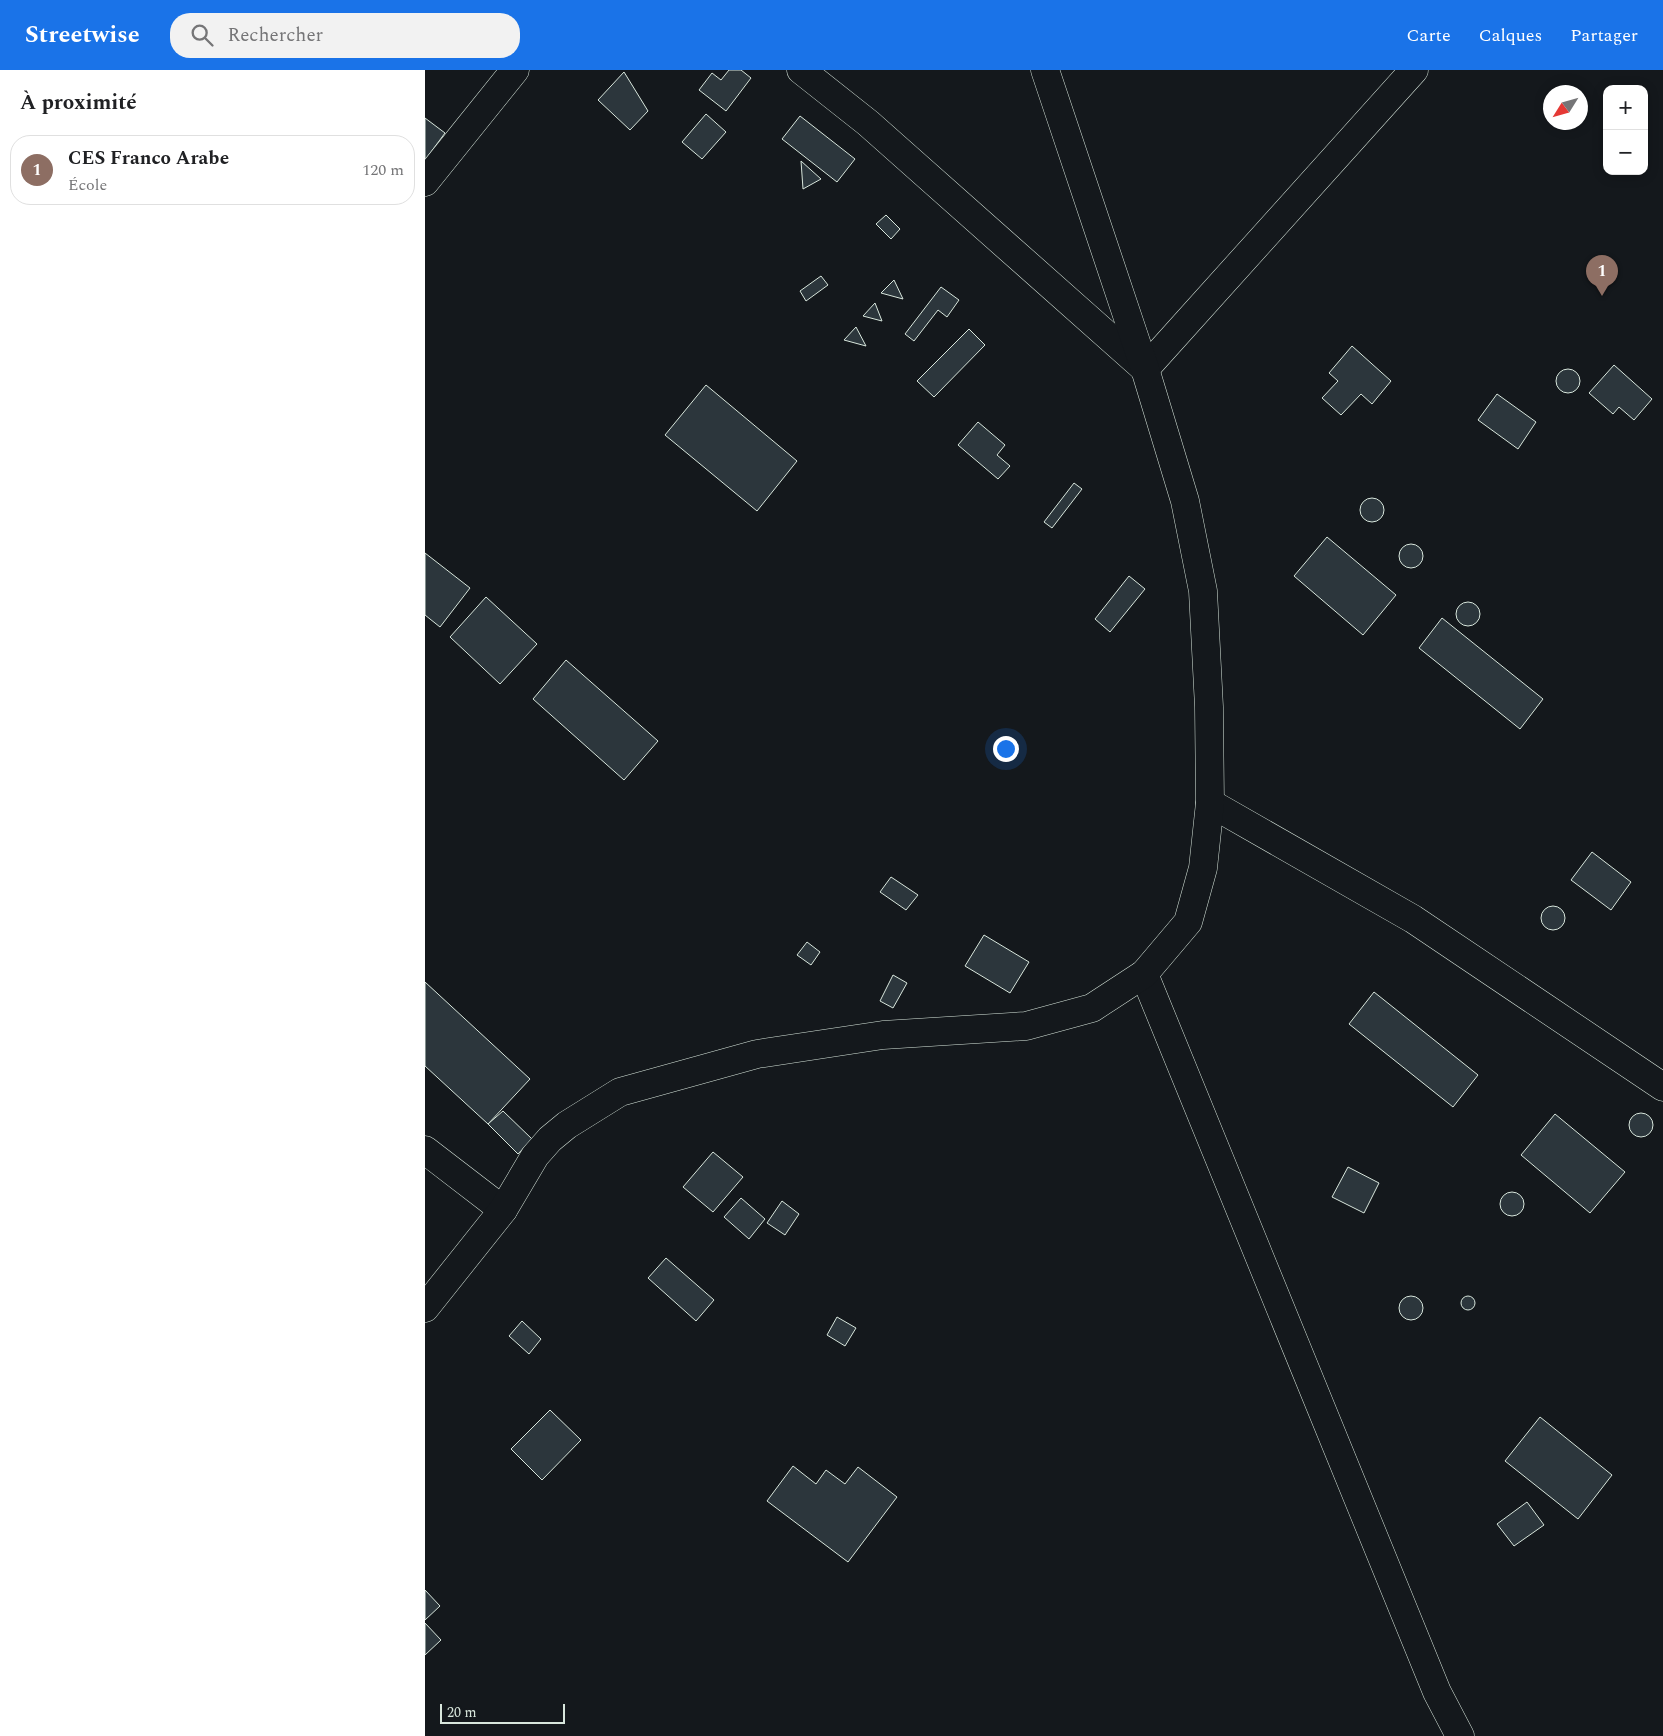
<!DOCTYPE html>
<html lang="fr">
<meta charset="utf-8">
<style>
body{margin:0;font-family:Spectral,serif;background:#f2f2f2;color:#202124}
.controls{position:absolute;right:15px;top:15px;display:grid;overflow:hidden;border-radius:10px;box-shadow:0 2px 12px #0003}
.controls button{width:45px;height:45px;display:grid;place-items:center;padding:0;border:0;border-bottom:1px solid #e0e0e0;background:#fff;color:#202124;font:25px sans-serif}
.compass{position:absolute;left:1118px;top:15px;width:45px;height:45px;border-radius:50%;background:#fff;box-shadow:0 2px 12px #0003;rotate:233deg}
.scale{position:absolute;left:15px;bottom:12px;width:125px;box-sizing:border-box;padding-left:5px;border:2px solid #d8e6dc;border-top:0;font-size:14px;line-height:18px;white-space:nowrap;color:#d8e6dc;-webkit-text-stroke:4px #14181c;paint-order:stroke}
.you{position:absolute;left:580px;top:678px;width:18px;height:18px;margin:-12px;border:4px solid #fff;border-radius:50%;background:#1a73e8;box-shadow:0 0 0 8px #1a73e833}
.badge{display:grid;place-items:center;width:32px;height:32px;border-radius:50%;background:#1a73e8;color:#fff;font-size:16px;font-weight:700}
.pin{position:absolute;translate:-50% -41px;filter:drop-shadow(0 1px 2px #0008)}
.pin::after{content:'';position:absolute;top:26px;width:18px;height:15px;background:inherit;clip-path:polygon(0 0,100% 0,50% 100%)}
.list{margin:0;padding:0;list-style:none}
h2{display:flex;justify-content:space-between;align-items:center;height:65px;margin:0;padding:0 20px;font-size:21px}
h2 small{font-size:16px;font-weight:400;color:#757577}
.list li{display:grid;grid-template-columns:32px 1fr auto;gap:15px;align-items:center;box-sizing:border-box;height:70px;margin:0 10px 10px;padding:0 10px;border:1px solid #e0e0e0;border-radius:20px}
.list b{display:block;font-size:19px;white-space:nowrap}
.list p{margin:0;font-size:16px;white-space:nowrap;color:#757577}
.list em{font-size:16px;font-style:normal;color:#757577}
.icon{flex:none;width:28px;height:28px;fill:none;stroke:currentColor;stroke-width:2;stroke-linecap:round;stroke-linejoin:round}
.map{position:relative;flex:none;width:1238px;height:1666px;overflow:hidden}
header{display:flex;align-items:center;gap:30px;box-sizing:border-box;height:70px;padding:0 25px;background:#1a73e8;color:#fff}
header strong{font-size:24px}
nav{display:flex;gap:28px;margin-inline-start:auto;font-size:18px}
.search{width:350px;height:45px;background:#f2f2f2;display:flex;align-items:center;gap:12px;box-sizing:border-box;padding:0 18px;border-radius:20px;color:#757577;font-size:19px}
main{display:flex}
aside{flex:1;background:#fff}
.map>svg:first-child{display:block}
.building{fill:#2c363c;stroke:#d8e6dc}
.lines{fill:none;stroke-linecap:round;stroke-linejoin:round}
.minor-casing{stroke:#d8e6dc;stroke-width:29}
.minor{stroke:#14181c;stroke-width:28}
</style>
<header>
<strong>Streetwise</strong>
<div class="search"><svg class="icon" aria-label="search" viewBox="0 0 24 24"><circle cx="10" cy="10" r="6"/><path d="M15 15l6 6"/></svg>Rechercher</div>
<nav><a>Carte</a><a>Calques</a><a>Partager</a></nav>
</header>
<main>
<aside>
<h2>À proximité<small></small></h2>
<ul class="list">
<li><span class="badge" style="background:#8d6e63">1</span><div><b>CES Franco Arabe</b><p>École</p></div><em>120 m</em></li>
</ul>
</aside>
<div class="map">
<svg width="1238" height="1666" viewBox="0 0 1238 1666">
<rect width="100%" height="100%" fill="#14181c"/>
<g class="building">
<path d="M 304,0 L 316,0 L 326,8 L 301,41 L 274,20 L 287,3 L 296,10 Z"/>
<path d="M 199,2 L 223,41 L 205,60 L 173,30 Z"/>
<path d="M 281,44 L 301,62 L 277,89 L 257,72 Z"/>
<path d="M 375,46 L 430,89 L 412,112 L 357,69 Z"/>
<path d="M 0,48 L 20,63 L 0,90 Z"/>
<path d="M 376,91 L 396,109 L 378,119 Z"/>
<path d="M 461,145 L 475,159 L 466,169 L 451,154 Z"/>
<path d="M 396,206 L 403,215 L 381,231 L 375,221 Z"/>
<path d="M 469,210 L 478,229 L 456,223 Z"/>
<path d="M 516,217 L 534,230 L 522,247 L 513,240 L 489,271 L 480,264 Z"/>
<path d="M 450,233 L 457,251 L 438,246 Z"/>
<path d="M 431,257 L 441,276 L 419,270 Z"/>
<path d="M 544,259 L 560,275 L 509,327 L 492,311 Z"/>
<path d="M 927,276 L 966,311 L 947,334 L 936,324 L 916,345 L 897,328 L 913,311 L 904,303 Z"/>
<path d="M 1189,295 L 1227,329 L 1209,350 L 1194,337 L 1188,344 L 1164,323 Z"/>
<circle cx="1143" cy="311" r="12"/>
<path d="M 281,315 L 372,391 L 332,441 L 240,365 Z"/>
<path d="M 1072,324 L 1111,352 L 1093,379 L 1053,350 Z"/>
<path d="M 553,352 L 580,375 L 572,385 L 585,396 L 573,409 L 533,375 Z"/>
<path d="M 649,413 L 657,419 L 627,458 L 619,452 Z"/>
<circle cx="947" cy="440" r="12"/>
<path d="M 902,467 L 971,525 L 938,565 L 869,506 Z"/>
<circle cx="986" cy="486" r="12"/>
<path d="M 0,483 L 45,518 L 15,557 L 0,545 Z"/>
<path d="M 704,506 L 720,519 L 685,562 L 670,549 Z"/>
<path d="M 61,527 L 112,574 L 75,614 L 25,567 Z"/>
<circle cx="1043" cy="544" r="12"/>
<path d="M 1017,548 L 1118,629 L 1095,659 L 994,578 Z"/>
<path d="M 141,590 L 233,671 L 199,710 L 108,629 Z"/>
<path d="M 1167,782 L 1206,812 L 1186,840 L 1146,810 Z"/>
<path d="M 466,807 L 493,825 L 481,840 L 455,822 Z"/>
<circle cx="1128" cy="848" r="12"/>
<path d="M 559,865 L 604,892 L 585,923 L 540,896 Z"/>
<path d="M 382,872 L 395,882 L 386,895 L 372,885 Z"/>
<path d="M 468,905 L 482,913 L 468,938 L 455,931 Z"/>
<path d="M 0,912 L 105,1009 L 63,1054 L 0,996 Z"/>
<path d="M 949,922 L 1053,1005 L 1028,1037 L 924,954 Z"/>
<path d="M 78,1041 L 107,1069 L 93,1084 L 63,1054 Z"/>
<circle cx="1216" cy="1055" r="12"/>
<path d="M 1130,1044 L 1200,1102 L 1165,1143 L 1096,1085 Z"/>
<path d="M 288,1082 L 318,1107 L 288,1142 L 258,1117 Z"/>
<path d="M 923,1097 L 954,1113 L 939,1143 L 907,1127 Z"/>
<circle cx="1087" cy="1134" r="12"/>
<path d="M 316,1128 L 340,1149 L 324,1169 L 299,1147 Z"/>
<path d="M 357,1131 L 374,1144 L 360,1165 L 342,1153 Z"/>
<path d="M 241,1188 L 289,1230 L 271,1251 L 223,1208 Z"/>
<circle cx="986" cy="1238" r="12"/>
<circle cx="1043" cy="1233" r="7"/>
<path d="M 412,1247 L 431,1258 L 420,1276 L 402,1265 Z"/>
<path d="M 97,1251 L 116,1269 L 104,1284 L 84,1266 Z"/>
<path d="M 125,1340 L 156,1370 L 117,1410 L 86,1379 Z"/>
<path d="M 1115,1347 L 1187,1405 L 1153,1449 L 1080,1391 Z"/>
<path d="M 368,1396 L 391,1414 L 401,1400 L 420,1414 L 433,1397 L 472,1427 L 423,1492 L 342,1431 Z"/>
<path d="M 1102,1432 L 1119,1455 L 1089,1476 L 1072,1454 Z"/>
<path d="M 0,1520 L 15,1536 L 0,1550 Z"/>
<path d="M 0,1553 L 16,1570 L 0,1585 Z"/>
</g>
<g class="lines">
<g class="minor-casing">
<g id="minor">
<path d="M 376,0 L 443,53 L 719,298"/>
<path d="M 0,112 L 90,0"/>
<path d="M 720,299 L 989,0"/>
<path d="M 785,733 L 988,849 L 1238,1017"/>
<path d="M 719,904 L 1012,1622 L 1035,1666"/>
<path d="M 0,1080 L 78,1140"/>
<path d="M 0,1238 L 78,1140 L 110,1086 L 125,1069 L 142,1055 L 195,1022 L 332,984 L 458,965 L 601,956 L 667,938 L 719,904 L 763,852 L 778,798 L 785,733 L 784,637 L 778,521 L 760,431 L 720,299 L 620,0"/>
</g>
</g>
<use href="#minor" class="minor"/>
</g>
</svg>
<div class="controls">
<button>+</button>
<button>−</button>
</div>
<svg class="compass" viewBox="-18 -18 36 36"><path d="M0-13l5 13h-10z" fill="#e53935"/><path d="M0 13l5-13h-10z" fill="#757577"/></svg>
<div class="scale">20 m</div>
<div class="you"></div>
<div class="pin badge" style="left:1177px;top:226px;background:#8d6e63">1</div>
</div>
</main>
